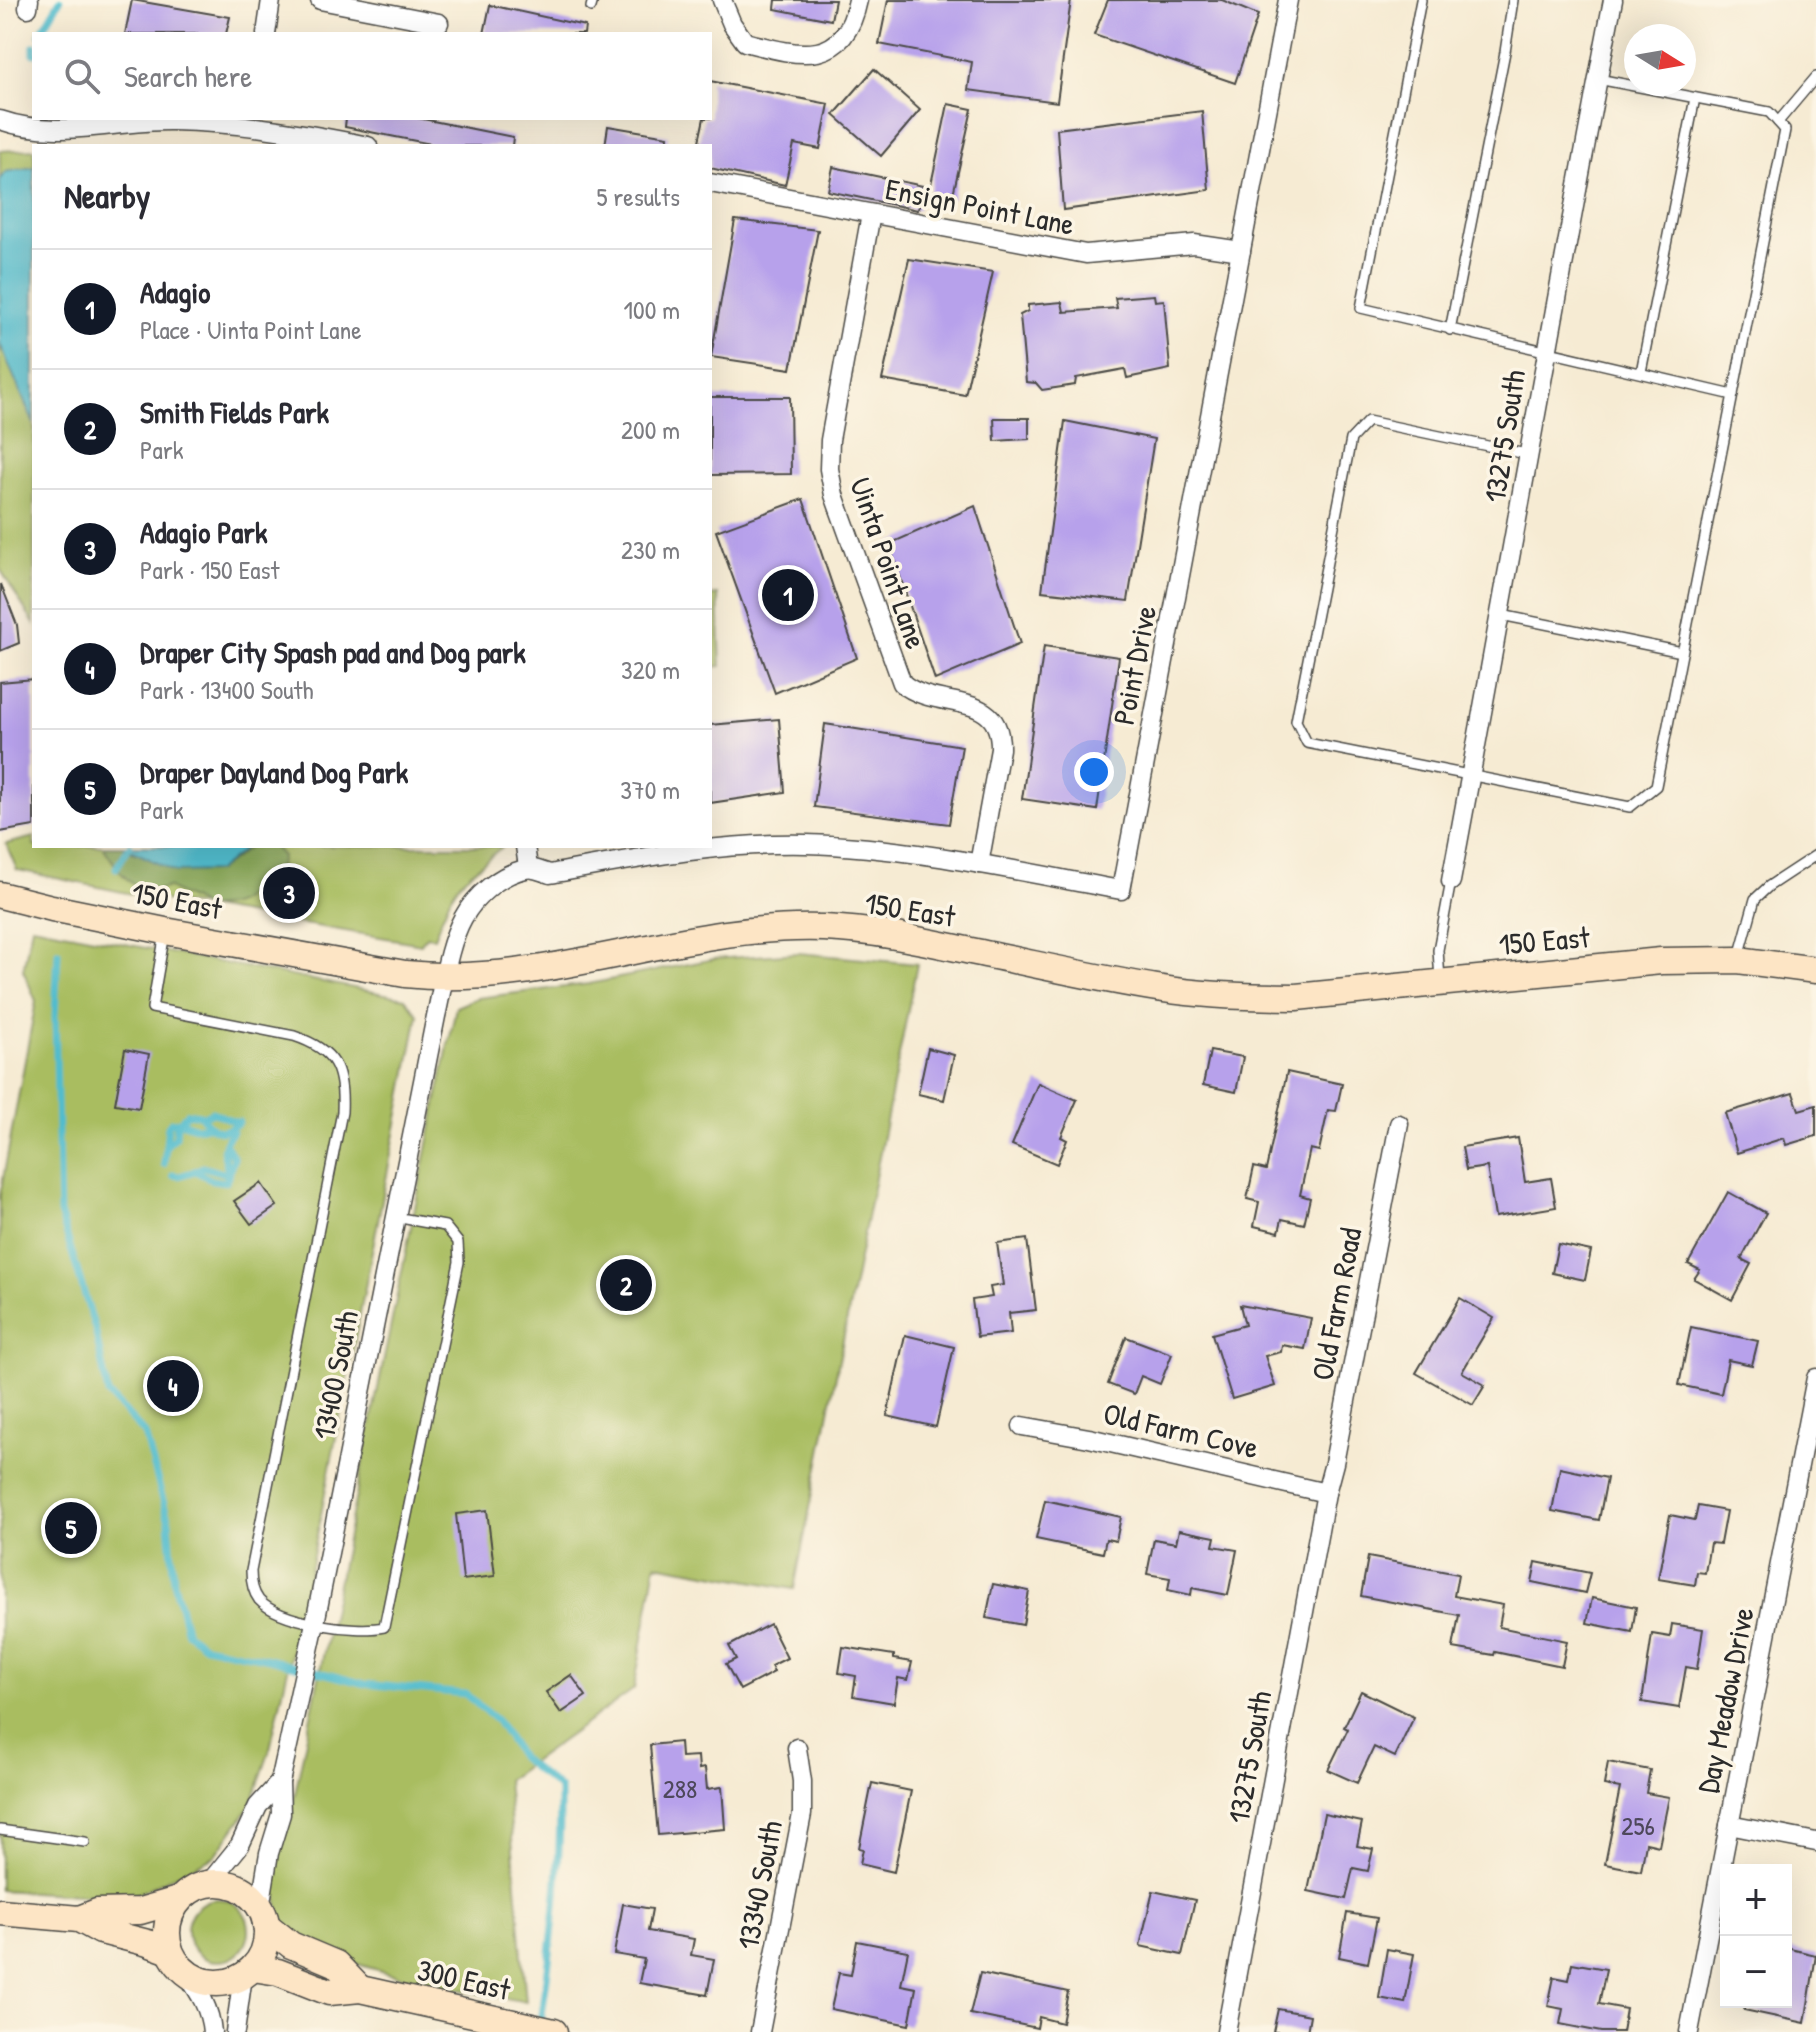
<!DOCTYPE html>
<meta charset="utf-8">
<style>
body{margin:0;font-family:"Patrick Hand",sans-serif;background:#f2f2f3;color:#2b2b33}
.controls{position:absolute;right:24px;bottom:24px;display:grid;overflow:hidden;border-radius:0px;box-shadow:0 8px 32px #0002}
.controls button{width:72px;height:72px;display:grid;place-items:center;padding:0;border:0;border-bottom:2px solid #e1e1e2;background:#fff;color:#2b2b33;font:40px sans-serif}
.compass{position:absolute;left:1624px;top:24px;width:72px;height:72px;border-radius:50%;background:#fff;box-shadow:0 8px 32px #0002;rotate:101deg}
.you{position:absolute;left:1094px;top:772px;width:28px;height:28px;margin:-20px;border:6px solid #fff;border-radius:50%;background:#1a73e8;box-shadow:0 0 0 12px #1a73e833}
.badge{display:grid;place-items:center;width:52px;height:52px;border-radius:50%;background:#111827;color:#fff;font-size:26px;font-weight:700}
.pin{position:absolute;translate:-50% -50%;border:4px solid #fff;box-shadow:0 2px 8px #0006}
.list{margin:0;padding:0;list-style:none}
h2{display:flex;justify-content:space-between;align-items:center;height:104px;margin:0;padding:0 32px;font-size:34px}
h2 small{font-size:26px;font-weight:400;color:#7c7c81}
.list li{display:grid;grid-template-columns:52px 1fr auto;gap:24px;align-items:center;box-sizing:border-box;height:120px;padding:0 32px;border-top:2px solid #e1e1e2}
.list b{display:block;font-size:30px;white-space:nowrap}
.list p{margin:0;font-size:26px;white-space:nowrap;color:#7c7c81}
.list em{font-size:26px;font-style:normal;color:#7c7c81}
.icon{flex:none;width:44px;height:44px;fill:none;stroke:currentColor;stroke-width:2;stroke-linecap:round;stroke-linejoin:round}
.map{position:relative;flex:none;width:1816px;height:2032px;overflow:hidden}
.search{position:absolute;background:#fff;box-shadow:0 8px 32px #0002;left:32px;top:32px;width:680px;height:88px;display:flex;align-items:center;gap:20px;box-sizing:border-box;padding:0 28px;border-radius:0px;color:#7c7c81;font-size:30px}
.panel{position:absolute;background:#fff;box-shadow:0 8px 32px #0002;left:32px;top:144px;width:680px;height:704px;border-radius:0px}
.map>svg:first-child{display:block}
.green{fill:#a9bd61;stroke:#6a7446;stroke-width:2}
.forest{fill:#86a457;stroke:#586841;stroke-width:2}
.water{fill:#51bccd;stroke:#3e747c;stroke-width:2}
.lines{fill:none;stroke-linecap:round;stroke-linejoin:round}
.stream{stroke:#51bccd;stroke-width:7}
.building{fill:#b7a1eb}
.lane-casing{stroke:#494844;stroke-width:12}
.street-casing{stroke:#494844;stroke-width:21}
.secondary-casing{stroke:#494844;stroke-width:29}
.lane{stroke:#fff;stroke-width:9}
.street{stroke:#fff;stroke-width:18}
.secondary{stroke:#fde5c5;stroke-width:26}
.labels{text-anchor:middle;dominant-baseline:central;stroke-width:7;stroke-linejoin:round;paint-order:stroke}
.number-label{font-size:26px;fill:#4e485b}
.street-label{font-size:30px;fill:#2b2b2b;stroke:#fcf5e5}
</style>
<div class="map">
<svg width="1816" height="2032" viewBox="0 0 1816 2032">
<rect width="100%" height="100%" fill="#fcf5e5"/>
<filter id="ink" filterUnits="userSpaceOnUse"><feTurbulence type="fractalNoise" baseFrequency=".0125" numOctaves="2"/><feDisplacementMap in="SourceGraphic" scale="16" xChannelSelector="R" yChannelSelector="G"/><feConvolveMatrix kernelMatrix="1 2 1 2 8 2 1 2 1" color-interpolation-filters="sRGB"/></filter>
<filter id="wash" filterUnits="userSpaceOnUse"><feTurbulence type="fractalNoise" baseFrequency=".006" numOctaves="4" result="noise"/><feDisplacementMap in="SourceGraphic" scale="32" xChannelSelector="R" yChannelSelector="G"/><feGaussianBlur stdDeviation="1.8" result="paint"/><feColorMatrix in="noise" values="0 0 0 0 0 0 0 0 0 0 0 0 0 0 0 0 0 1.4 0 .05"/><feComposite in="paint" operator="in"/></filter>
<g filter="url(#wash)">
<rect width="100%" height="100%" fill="#f6ebd3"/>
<g class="green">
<path d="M 34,149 L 34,624 L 0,569 L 0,151 Z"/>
<path d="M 718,595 L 721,666 L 710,667 L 710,596 Z"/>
<path d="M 34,837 L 34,846 L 503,846 L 461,881 L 450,898 L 434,937 L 426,936 L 421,944 L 146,897 L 17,870 L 6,844 Z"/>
<path d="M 32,926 L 405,998 L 418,1015 L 309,1576 L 269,1753 L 251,1805 L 215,1856 L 129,1898 L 0,1890 L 0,1195 L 36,1001 L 23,970 Z"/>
<path d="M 798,953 L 917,964 L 794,1589 L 656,1564 L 634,1689 L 507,1780 L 526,2002 C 475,1992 304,1966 283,1919 C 267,1883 278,1853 290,1818 L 456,1007 L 477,998 L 589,984 L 714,959 Z"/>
<circle cx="218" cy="1930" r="31"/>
</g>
<path class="forest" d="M 108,846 L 123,846 L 128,851 L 217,871 L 251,846 L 273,846 L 282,856 L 279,867 C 238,885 262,908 204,908 C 194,898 179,896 168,887 C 136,900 120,873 104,848 Z"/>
<g class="water">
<path d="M 34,167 L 34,424 L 0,344 L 0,179 L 5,172 Z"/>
<path d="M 123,846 L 244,846 L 243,850 L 217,871 L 175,872 Z"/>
</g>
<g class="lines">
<g class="stream">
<path d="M 40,34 L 60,0"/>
<path d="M 34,46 L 34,54"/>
<path d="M 116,868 L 130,846"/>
<path d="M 58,952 L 55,1016 L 60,1213 L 95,1329 L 108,1394 L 145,1434 L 169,1522 L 174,1582 L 187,1633 L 205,1646 L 269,1659 L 365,1684 L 465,1694 L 497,1721 L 521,1758 L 560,1789 C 561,1868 552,1944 541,2022"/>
<path d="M 202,1117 L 212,1112 L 238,1123"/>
<path d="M 180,1122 L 198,1128 L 206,1126"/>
<path d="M 167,1145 L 176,1137 L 177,1122"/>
<path d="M 225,1145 L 223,1150 L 228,1171"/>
<path d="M 164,1164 L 168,1126 L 171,1122 L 180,1122 L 187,1113 L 200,1115 C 213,1133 222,1136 239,1122"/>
<path d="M 195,1171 L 203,1167 L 227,1174"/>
<path d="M 173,1175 L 179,1176 L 195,1171 L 212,1180 L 226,1182 L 234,1158 L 225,1143 L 232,1131"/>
</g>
</g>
<g id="blocks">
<g class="building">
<path d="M 132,0 L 230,17 L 226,34 L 125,34 Z"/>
<path d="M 776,0 L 835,0 L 831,20 L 775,9 Z"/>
<path d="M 888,0 L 1071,0 L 1057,102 L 968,90 L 972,62 L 879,44 Z"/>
<path d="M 1108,0 L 1222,0 L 1258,15 L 1235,83 L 1094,35 Z"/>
<path d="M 490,5 L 585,26 L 584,34 L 484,34 Z"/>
<path d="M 874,69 L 920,110 L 881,156 L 834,115 Z"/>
<path d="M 710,81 L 829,104 L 820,149 L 794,144 L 785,185 L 710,168 L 710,146 L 698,146 L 704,118 L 710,118 Z"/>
<path d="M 948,104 L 972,109 L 952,199 L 929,194 Z"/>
<path d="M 1202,111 L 1209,190 L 1063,210 L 1057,129 Z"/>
<path d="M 346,118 L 418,118 L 513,137 L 512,146 L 441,146 L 345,127 Z"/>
<path d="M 608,126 L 668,136 L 667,146 L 605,146 Z"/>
<path d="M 833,167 L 923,186 L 918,210 L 828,191 Z"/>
<path d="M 735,220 L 818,230 L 791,369 L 711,357 Z"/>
<path d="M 909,259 L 993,272 L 965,395 L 882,380 Z"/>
<path d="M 1154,295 L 1155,301 L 1164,300 L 1170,369 L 1127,378 L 1125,369 L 1076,378 L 1075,385 L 1042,390 L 1036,383 L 1026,382 L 1020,315 L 1028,311 L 1028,305 L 1062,302 L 1064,312 L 1117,308 L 1115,298 Z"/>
<path d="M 710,397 L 790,397 L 791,474 L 710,475 Z"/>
<path d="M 994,418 L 1029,418 L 1029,439 L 995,441 Z"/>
<path d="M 1065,421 L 1154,439 L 1128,601 L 1042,591 Z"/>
<path d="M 803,499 L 857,658 L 775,693 L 716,531 Z"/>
<path d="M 975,506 L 1020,644 L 935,680 L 889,544 Z"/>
<path d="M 1,584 L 17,625 L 19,643 L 0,651 Z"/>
<path d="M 1044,646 L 1119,657 L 1097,810 L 1022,799 Z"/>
<path d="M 34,679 L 34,826 L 0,832 L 0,682 Z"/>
<path d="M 779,719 L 785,792 L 710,803 L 710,725 Z"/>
<path d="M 825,724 L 962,746 L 949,824 L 814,807 Z"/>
<path d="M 928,1048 L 954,1055 L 944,1100 L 918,1094 Z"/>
<path d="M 125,1049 L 149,1054 L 139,1108 L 115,1104 Z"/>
<path d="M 1210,1051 L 1243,1057 L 1236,1092 L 1203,1085 Z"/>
<path d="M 1287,1072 L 1342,1084 L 1336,1111 L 1328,1110 L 1319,1151 L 1310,1149 L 1300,1195 L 1310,1198 L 1304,1224 L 1282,1219 L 1279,1232 L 1254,1226 L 1259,1202 L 1247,1199 L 1254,1167 L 1266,1170 Z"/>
<path d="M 1038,1083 L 1077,1100 L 1061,1137 L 1067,1140 L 1057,1164 L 1012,1145 Z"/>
<path d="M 1793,1093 L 1799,1110 L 1816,1105 L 1816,1136 L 1786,1145 L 1784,1138 L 1737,1153 L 1725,1113 Z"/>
<path d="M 1518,1138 L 1525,1182 L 1551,1178 L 1556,1207 L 1495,1217 L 1487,1167 L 1466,1170 L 1462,1147 Z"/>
<path d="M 261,1183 L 277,1206 L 251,1224 L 234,1201 Z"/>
<path d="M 1728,1192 L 1766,1213 L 1741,1259 L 1751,1264 L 1732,1300 L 1694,1279 L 1700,1270 L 1688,1264 Z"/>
<path d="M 1027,1239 L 1036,1310 L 1009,1313 L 1011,1333 L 977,1337 L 972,1300 L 992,1297 L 990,1287 L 1003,1285 L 997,1243 Z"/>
<path d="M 1558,1244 L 1591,1251 L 1585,1280 L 1552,1273 Z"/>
<path d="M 1460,1298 L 1494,1318 L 1462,1372 L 1485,1385 L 1473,1405 L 1416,1373 Z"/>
<path d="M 1240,1305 L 1311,1318 L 1305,1349 L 1282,1345 L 1281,1352 L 1265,1356 L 1275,1386 L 1232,1399 L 1212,1334 L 1245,1325 Z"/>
<path d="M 1691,1327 L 1758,1341 L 1752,1365 L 1728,1360 L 1721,1394 L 1679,1385 Z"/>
<path d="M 905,1335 L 954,1347 L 936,1427 L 887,1416 Z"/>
<path d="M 1126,1337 L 1172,1354 L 1160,1384 L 1141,1376 L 1134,1394 L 1108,1384 Z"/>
<path d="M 1560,1468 L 1607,1478 L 1599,1520 L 1552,1511 Z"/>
<path d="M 1045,1500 L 1121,1517 L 1116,1541 L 1106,1539 L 1103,1553 L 1036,1539 Z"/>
<path d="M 1698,1506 L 1726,1511 L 1720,1544 L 1710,1543 L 1705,1573 L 1697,1572 L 1695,1585 L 1658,1579 L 1670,1515 L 1695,1520 Z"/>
<path d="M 487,1510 L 495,1576 L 463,1580 L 456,1514 Z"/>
<path d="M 1179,1530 L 1215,1537 L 1213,1546 L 1237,1550 L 1228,1595 L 1192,1588 L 1191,1595 L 1168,1590 L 1170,1578 L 1147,1574 L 1154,1539 L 1176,1543 Z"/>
<path d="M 1368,1557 L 1458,1574 L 1454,1596 L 1503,1605 L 1499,1627 L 1567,1641 L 1562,1666 L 1495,1652 L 1494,1655 L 1453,1648 L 1459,1615 L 1361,1596 Z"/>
<path d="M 1536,1562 L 1590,1573 L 1585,1593 L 1532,1582 Z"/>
<path d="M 993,1584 L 1029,1591 L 1023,1625 L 986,1618 Z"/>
<path d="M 1592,1598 L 1636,1607 L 1632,1632 L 1587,1623 Z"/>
<path d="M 770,1624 L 787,1658 L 771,1666 L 774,1672 L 740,1690 L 726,1664 L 736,1659 L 729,1646 Z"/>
<path d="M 1672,1624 L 1703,1629 L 1697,1669 L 1686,1667 L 1679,1708 L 1642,1702 L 1652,1634 L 1670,1637 Z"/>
<path d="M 843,1647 L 894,1655 L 894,1659 L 912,1662 L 908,1680 L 898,1678 L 894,1703 L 853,1696 L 856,1676 L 839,1673 Z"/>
<path d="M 571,1675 L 586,1696 L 561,1713 L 546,1692 Z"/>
<path d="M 1361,1691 L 1414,1717 L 1395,1757 L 1374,1747 L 1357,1783 L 1328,1770 L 1348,1729 L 1344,1727 Z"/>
<path d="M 680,1742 L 681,1757 L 698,1756 L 699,1769 L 705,1768 L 707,1789 L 722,1787 L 725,1829 L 658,1835 L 650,1745 Z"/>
<path d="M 1608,1762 L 1650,1770 L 1646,1793 L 1669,1797 L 1659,1846 L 1646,1843 L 1641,1871 L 1605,1864 L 1620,1788 L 1604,1785 Z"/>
<path d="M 872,1783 L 911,1791 L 894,1872 L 860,1864 L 863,1849 L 859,1848 Z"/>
<path d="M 1324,1814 L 1362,1822 L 1357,1846 L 1373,1849 L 1368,1871 L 1353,1868 L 1346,1899 L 1308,1891 Z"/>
<path d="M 1153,1891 L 1195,1900 L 1182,1955 L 1140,1946 Z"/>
<path d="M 623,1904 L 652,1909 L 648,1931 L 694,1939 L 691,1955 L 714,1959 L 707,1995 L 639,1983 L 644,1959 L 614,1954 Z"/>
<path d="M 1347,1913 L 1377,1918 L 1368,1963 L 1339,1957 Z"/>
<path d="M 857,1941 L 908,1951 L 901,1985 L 916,1988 L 909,2025 L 831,2009 L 839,1973 L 851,1975 Z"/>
<path d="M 1786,1948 L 1816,1955 L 1805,2023 L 1744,2010 L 1745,2002 L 1786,2002 Z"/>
<path d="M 1387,1949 L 1414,1954 L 1405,2003 L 1379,1998 Z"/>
<path d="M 1572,1963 L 1606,1969 L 1599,2004 L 1626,2009 L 1622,2032 L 1601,2032 L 1560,2024 L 1563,2009 L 1548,2006 L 1554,1977 L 1569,1980 Z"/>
<path d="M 980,1973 L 1068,1992 L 1062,2023 L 1039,2017 L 1037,2028 L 970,2014 Z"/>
<path d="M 1278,2009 L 1310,2015 L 1307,2032 L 1273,2032 Z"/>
</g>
</g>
</g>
<g filter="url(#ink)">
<use href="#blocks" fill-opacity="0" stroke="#494844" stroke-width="2"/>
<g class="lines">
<g class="lane-casing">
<g id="lane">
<path d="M 1421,0 L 1361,308 L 1733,395"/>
<path d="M 591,7 L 593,0"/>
<path d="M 1778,122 L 1816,77"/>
<path d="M 1450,330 L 1505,52 L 1513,0"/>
<path d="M 1641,372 L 1695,98"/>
<path d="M 1531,455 L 1368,421 L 1351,439 L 1296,721 L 1307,743 L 1630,807 L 1656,786 L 1785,130 L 1769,112 L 1598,79"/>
<path d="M 1501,615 L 1682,652"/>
<path d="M 165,933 L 152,1008 L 294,1036 C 336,1050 344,1069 342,1112 L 251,1571 C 251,1581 252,1591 259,1600 C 280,1623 355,1633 384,1627 L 459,1262 L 458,1242 L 445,1226 L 395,1217"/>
<path d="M 1739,957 L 1755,899 L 1769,886 L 1816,855"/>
<path d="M 1440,980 L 1438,950 L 1451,881"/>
<path d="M 0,1830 L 85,1842"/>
</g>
</g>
<g class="street-casing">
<g id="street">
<path d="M 320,0 L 439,23"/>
<path d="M 722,0 L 732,24 L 745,42 C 799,56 844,69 858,0"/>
<path d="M 28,8 L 29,0"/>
<path d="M 266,34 L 271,0"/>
<path d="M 0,120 C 58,140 114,120 172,121 C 239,122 303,133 368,146"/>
<path d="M 710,183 L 1086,254 L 1194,244 L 1241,251"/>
<path d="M 871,214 L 830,440 L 829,469 L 834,495 L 902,683 C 935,712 1002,688 1000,749 L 979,864"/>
<path d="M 525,846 L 528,867"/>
<path d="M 1451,881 C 1506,587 1556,293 1613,0"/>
<path d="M 1022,1426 L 1089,1438 L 1326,1493"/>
<path d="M 1729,1825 L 1816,1842"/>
<path d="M 210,1882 L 240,1845 L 258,1806 L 280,1782"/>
<path d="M 260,1908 L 269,1853 L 281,1814 L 280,1782 L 315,1623 L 436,1016 C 443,986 448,945 463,918 C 475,896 500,874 526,869 C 533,867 543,872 550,874 C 634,859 720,842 806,844 C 912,847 1016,871 1121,890 L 1288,0"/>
<path d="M 186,1973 C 199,1992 210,2008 212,2032"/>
<path d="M 235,2032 L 243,1976"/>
<path d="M 760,2032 L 802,1814 L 802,1781 L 797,1748"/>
<path d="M 1226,2032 L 1326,1493 L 1334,1463 L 1399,1124"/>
<path d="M 1689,2032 L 1816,1378"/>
</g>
</g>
<g class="secondary-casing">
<g id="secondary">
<path d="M 0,895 L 52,908 L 165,931 L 405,974 C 551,989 679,923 824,928 C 878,930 932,943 985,954 C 1044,966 1104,980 1163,989 C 1207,996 1252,997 1296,997 L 1661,961 L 1738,960 L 1816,970"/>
<circle cx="217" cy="1933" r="50"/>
<path d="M 0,1912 L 79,1919 L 101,1931 L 148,1943 L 170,1951"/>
<path d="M 79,1919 L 97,1912 L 140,1911 L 178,1900"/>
<path d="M 266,1925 L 291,1945 L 336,1964 L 360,1989"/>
<path d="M 253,1968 L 278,1972 L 329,1992 L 360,1989 L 554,2032"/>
</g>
</g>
<use href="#lane" class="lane"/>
<use href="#street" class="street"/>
<use href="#secondary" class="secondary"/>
</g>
</g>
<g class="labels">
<g class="number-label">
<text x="680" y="1788">288</text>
<text x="1638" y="1825">256</text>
</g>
<g class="street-label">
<text transform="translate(980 206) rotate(11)">Ensign Point Lane</text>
<text transform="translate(1504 436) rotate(-81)">13275 South</text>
<text transform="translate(889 563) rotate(71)">Uinta Point Lane</text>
<text transform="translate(1134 665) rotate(-79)">Point Drive</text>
<text transform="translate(177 900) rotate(11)">150 East</text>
<text transform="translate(910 909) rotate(9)">150 East</text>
<text transform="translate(1544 940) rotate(-5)">150 East</text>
<text transform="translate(1336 1304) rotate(-79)">Old Farm Road</text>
<text transform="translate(335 1375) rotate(-79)">13400 South</text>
<text transform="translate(1181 1430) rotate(13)">Old Farm Cove</text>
<text transform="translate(1725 1700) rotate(-79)">Day Meadow Drive</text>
<text transform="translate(1249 1757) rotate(-80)">13275 South</text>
<text transform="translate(759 1885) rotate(-79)">13340 South</text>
<text transform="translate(464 1979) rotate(13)">300 East</text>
</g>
</g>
</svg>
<div class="controls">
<button>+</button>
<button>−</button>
</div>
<svg class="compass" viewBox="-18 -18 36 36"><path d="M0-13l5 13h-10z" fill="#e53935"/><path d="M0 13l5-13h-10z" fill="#7c7c81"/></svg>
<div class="you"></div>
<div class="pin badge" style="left:788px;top:595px">1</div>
<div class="pin badge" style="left:626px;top:1285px">2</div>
<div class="pin badge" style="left:289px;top:893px">3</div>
<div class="pin badge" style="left:173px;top:1386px">4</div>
<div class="pin badge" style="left:71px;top:1528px">5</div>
<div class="search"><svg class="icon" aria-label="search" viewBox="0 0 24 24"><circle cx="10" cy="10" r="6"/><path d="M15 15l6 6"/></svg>Search here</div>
<section class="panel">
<h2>Nearby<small>5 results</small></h2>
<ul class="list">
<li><span class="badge">1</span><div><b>Adagio</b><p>Place · Uinta Point Lane</p></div><em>100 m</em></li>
<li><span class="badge">2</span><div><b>Smith Fields Park</b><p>Park</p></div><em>200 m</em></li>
<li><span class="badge">3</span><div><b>Adagio Park</b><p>Park · 150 East</p></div><em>230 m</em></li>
<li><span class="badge">4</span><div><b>Draper City Spash pad and Dog park</b><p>Park · 13400 South</p></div><em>320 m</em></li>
<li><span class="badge">5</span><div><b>Draper Dayland Dog Park</b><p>Park</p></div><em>370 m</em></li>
</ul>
</section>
</div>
